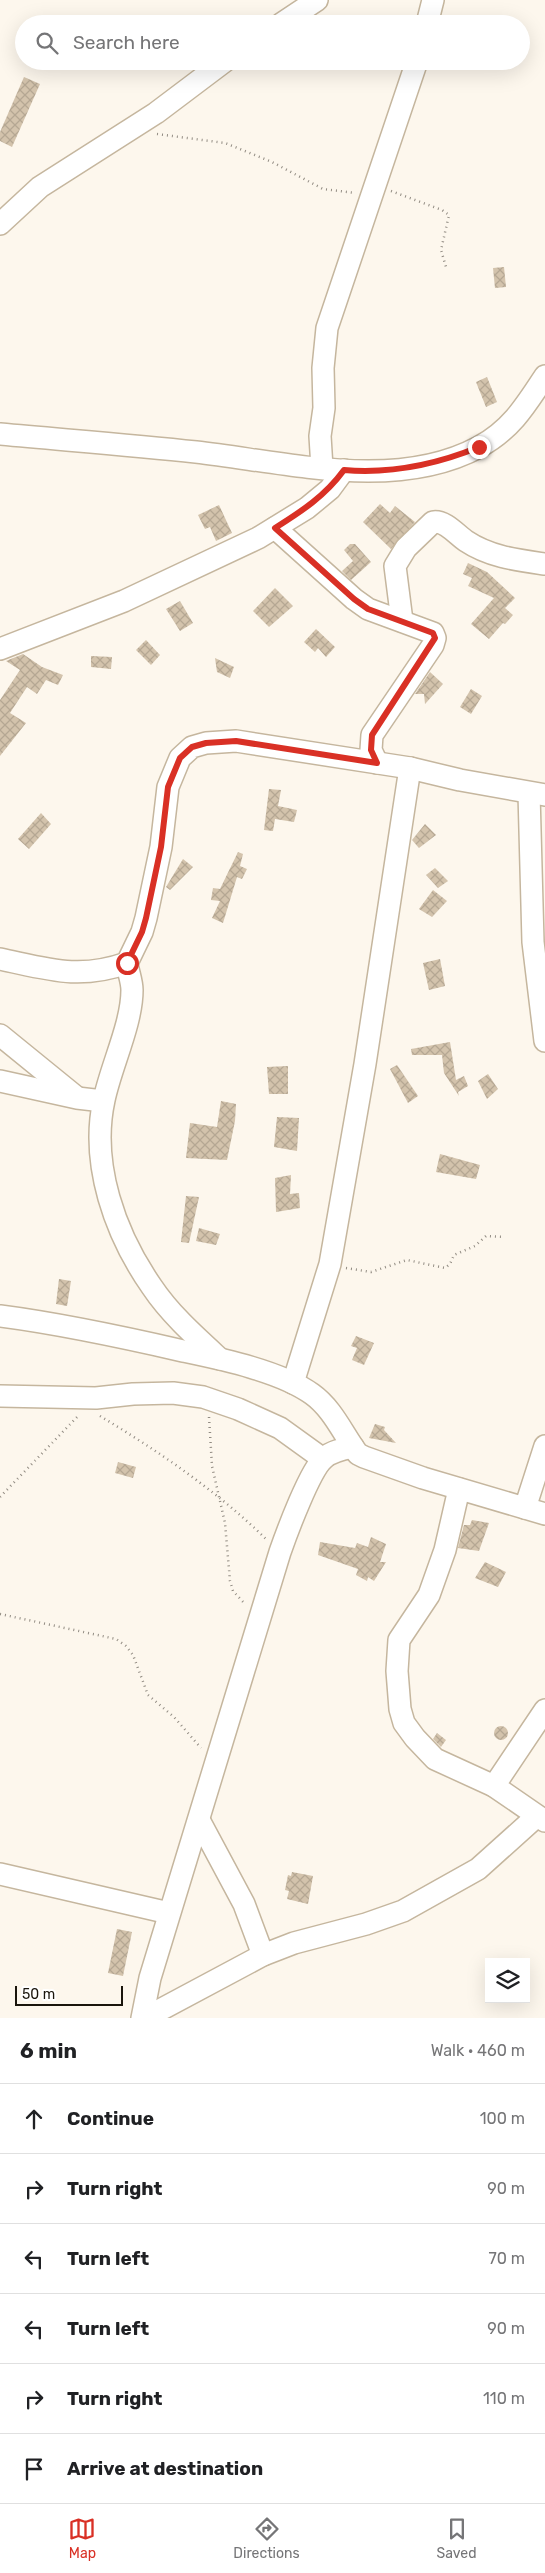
<!DOCTYPE html>
<meta charset="utf-8">
<style>
body{margin:0;font-family:Rubik,sans-serif;background:#f6f6f6;color:#202124}
.controls{position:absolute;right:15px;bottom:15px;display:grid;overflow:hidden;border-radius:0px;box-shadow:0 5px 20px #0002}
.controls button{width:45px;height:45px;display:grid;place-items:center;padding:0;border:0;border-bottom:1px solid #e0e0e0;background:#fff;color:#202124;font:25px sans-serif}
.scale{position:absolute;left:15px;bottom:12px;width:108px;box-sizing:border-box;padding-left:5px;border:2px solid #1a150c;border-top:0;font-size:14px;line-height:18px;white-space:nowrap;color:#1a150c;-webkit-text-stroke:4px #fff;paint-order:stroke}
.stop{position:absolute;width:15px;height:15px;margin:-11px;border:4px solid #d93025;border-radius:50%;background:#fff}
.stop.end{background:#d93025;border-color:#fff;box-shadow:0 1px 5px #0008}
.list{margin:0;padding:0;list-style:none}
h2{display:flex;justify-content:space-between;align-items:center;height:65px;margin:0;padding:0 20px;font-size:21px}
h2 small{font-size:16px;font-weight:400;color:#757577}
.list li{display:grid;grid-template-columns:32px 1fr auto;gap:15px;align-items:center;box-sizing:border-box;height:70px;padding:0 20px;border-top:1px solid #e0e0e0}
.list b{display:block;font-size:19px;white-space:nowrap}
.list em{font-size:16px;font-style:normal;color:#757577}
.icon{flex:none;width:28px;height:28px;fill:none;stroke:currentColor;stroke-width:2;stroke-linecap:round;stroke-linejoin:round}
.map{position:relative;flex:none;width:545px;height:2018px;overflow:hidden}
.search{position:absolute;background:#fff;box-shadow:0 5px 20px #0002;left:15px;right:15px;top:15px;height:55px;display:flex;align-items:center;gap:12px;box-sizing:border-box;padding:0 18px;border-radius:28px;color:#757577;font-size:19px}
.sheet{height:485px;background:#fff}
nav{display:flex;justify-content:space-around;align-items:center;box-sizing:border-box;height:70px;border-top:1px solid #e0e0e0;background:#fff;font-size:14px;color:#757577}
nav a{display:grid;justify-items:center;gap:2px}
nav .on{color:#d93025}
.map>svg:first-child{display:block}
.building{fill:url(#building-cross-hatch)}
.lines{fill:none;stroke-linecap:round;stroke-linejoin:round}
.minor-casing{stroke:#c5b69e;stroke-width:24}
.path{stroke:#928c83;stroke-width:2.5;stroke-dasharray:1 4;stroke-linecap:butt}
.minor{stroke:#fff;stroke-width:21}
.route{stroke:#d93025;stroke-width:6}
</style>
<div class="map">
<svg width="545" height="2018" viewBox="0 0 545 2018">
<defs>
<pattern id="building-cross-hatch" width="8" height="8" patternUnits="userSpaceOnUse" patternTransform="scale(1.25)"><rect width="8" height="8" fill="#d3c3ac"/><path d="M0 0l8 8M0 8l8-8" fill="none" stroke="#b5a793"/></pattern>
</defs>
<rect width="100%" height="100%" fill="#fdf7ed"/>
<g class="building">
<path d="M 24,77 L 40,84 L 12,147 L 0,141 L 0,132 Z"/>
<path d="M 504,267 L 506,287 L 495,288 L 493,268 Z"/>
<path d="M 487,377 L 497,402 L 486,407 L 476,382 Z"/>
<path d="M 380,504 L 390,513 L 395,506 L 415,522 L 391,549 L 363,522 Z"/>
<path d="M 219,505 L 232,533 L 216,541 L 210,527 L 205,529 L 198,515 Z"/>
<path d="M 350,544 L 355,544 L 371,562 L 351,580 L 342,571 L 353,561 L 344,550 Z"/>
<path d="M 468,563 L 487,572 L 515,598 L 505,608 L 513,615 L 505,624 L 503,623 L 489,639 L 471,624 L 494,598 L 468,586 L 472,578 L 463,574 Z"/>
<path d="M 275,588 L 293,606 L 269,627 L 253,611 Z"/>
<path d="M 180,601 L 193,623 L 180,631 L 166,609 Z"/>
<path d="M 316,629 L 335,647 L 326,657 L 318,648 L 315,652 L 304,642 Z"/>
<path d="M 146,640 L 160,655 L 151,665 L 136,650 Z"/>
<path d="M 23,654 L 42,667 L 63,675 L 58,685 L 46,680 L 37,694 L 27,687 L 10,713 L 26,723 L 0,756 L 0,700 L 20,670 L 6,661 Z"/>
<path d="M 91,656 L 112,657 L 111,669 L 91,667 Z"/>
<path d="M 215,658 L 234,667 L 230,678 L 217,672 Z"/>
<path d="M 430,672 L 443,684 L 425,704 L 424,694 L 415,694 Z"/>
<path d="M 471,689 L 482,696 L 471,714 L 460,707 Z"/>
<path d="M 269,789 L 281,790 L 278,806 L 297,810 L 294,822 L 275,819 L 273,831 L 264,830 Z"/>
<path d="M 41,813 L 51,824 L 29,849 L 18,839 Z"/>
<path d="M 425,824 L 436,835 L 419,848 L 412,840 Z"/>
<path d="M 238,852 L 243,854 L 240,866 L 247,869 L 242,879 L 237,877 L 223,923 L 212,918 L 220,901 L 211,900 L 213,888 L 220,889 Z"/>
<path d="M 183,859 L 193,867 L 170,890 L 166,887 Z"/>
<path d="M 435,868 L 448,881 L 438,888 L 426,875 Z"/>
<path d="M 433,890 L 447,901 L 432,917 L 419,909 Z"/>
<path d="M 440,959 L 445,986 L 429,990 L 423,963 Z"/>
<path d="M 450,1042 L 456,1080 L 464,1076 L 468,1086 L 458,1092 L 459,1096 L 444,1073 L 442,1055 L 412,1055 L 411,1049 Z"/>
<path d="M 397,1065 L 418,1096 L 408,1103 L 390,1069 Z"/>
<path d="M 288,1066 L 288,1094 L 269,1094 L 267,1067 Z"/>
<path d="M 488,1074 L 498,1089 L 487,1099 L 478,1081 Z"/>
<path d="M 221,1101 L 236,1104 L 235,1121 L 227,1160 L 186,1158 L 190,1123 L 217,1127 Z"/>
<path d="M 277,1117 L 299,1118 L 297,1151 L 274,1147 Z"/>
<path d="M 440,1154 L 480,1165 L 476,1179 L 436,1172 Z"/>
<path d="M 291,1175 L 290,1194 L 299,1193 L 300,1208 L 276,1212 L 275,1178 Z"/>
<path d="M 186,1196 L 199,1197 L 189,1243 L 181,1242 Z"/>
<path d="M 199,1228 L 220,1234 L 216,1245 L 196,1241 Z"/>
<path d="M 59,1279 L 71,1281 L 67,1306 L 56,1304 Z"/>
<path d="M 356,1336 L 374,1343 L 364,1365 L 352,1360 L 357,1348 L 351,1346 Z"/>
<path d="M 375,1424 L 385,1427 L 384,1430 L 396,1443 L 369,1438 Z"/>
<path d="M 118,1462 L 136,1467 L 133,1478 L 115,1473 Z"/>
<path d="M 472,1520 L 489,1523 L 479,1551 L 458,1548 L 464,1525 L 470,1525 Z"/>
<path d="M 371,1537 L 386,1544 L 380,1562 L 386,1562 L 374,1581 L 368,1577 L 367,1581 L 356,1575 L 358,1569 L 318,1555 L 320,1542 L 355,1548 L 357,1543 L 368,1547 Z"/>
<path d="M 485,1562 L 506,1572 L 498,1587 L 475,1578 Z"/>
<circle cx="501" cy="1733" r="7"/>
<path d="M 437,1733 L 446,1740 L 441,1747 L 433,1739 Z"/>
<path d="M 292,1872 L 313,1876 L 308,1904 L 287,1899 L 289,1891 L 285,1890 L 288,1875 L 291,1876 Z"/>
<path d="M 117,1929 L 132,1932 L 123,1976 L 108,1973 Z"/>
</g>
<g class="lines">
<g class="minor-casing">
<g id="minor">
<path d="M 281,24 L 317,0"/>
<path d="M 427,24 L 433,0"/>
<path d="M 0,224 L 40,187 L 156,113 L 225,61"/>
<path d="M 0,434 C 65,440 131,445 196,452 C 285,462 396,492 479,447 C 511,430 526,405 545,376"/>
<path d="M 322,468 L 320,436 L 324,408 L 323,368 L 327,328 L 417,61"/>
<path d="M 275,528 L 354,599 L 368,609 L 433,633 L 435,638 L 433,645 L 372,735 L 371,750 L 377,763"/>
<path d="M 402,621 L 395,566 L 406,548 L 433,522 C 445,520 457,535 466,541 C 490,557 517,560 545,564"/>
<path d="M 0,649 L 124,601 L 258,538 L 307,508 L 330,489 L 344,470"/>
<path d="M 529,793 L 533,942 L 545,1041"/>
<path d="M 0,959 C 48,969 79,980 127,963 L 142,932 L 146,918 L 161,847 L 168,787 L 180,758 L 192,747 L 206,743 L 236,741 L 410,768 L 460,780 L 545,795"/>
<path d="M 127,963 C 128,972 132,981 132,990 C 132,1024 111,1066 104,1100 C 90,1164 115,1234 152,1287 C 170,1314 196,1337 220,1359"/>
<path d="M 0,1035 L 75,1096"/>
<path d="M 0,1081 L 77,1098 L 103,1101"/>
<path d="M 0,1316 C 62,1324 122,1337 183,1351 C 221,1359 280,1371 312,1394 C 333,1409 343,1434 358,1454 L 364,1457 L 423,1478 L 545,1514"/>
<path d="M 293,1383 L 330,1264 L 365,1064 L 410,768"/>
<path d="M 0,1396 L 96,1398 L 133,1394 L 173,1393 L 203,1397 L 238,1409 L 280,1428 L 323,1459"/>
<path d="M 459,1489 L 445,1550 L 429,1595 L 399,1640 L 397,1671 L 400,1709 L 404,1723 L 415,1738 L 435,1759 L 494,1786 L 545,1821"/>
<path d="M 525,1508 L 545,1446"/>
<path d="M 494,1786 L 545,1710"/>
<path d="M 199,1820 L 244,1904 L 263,1955"/>
<path d="M 0,1874 L 169,1913"/>
<path d="M 142,2018 L 150,1978 L 280,1552 C 287,1532 310,1470 324,1458 C 332,1451 343,1449 353,1447"/>
<path d="M 145,2018 L 263,1955 L 294,1943 L 366,1924 L 403,1911 L 478,1869 L 537,1816"/>
</g>
</g>
<g class="path">
<path d="M 157,134 L 225,143 L 272,162 L 323,189 L 355,193"/>
<path d="M 391,191 L 442,210 L 449,215 L 441,250 L 446,267"/>
<path d="M 346,1268 L 371,1272 L 407,1260 L 445,1268 L 450,1264 L 454,1255 L 475,1246 L 486,1236 L 504,1237"/>
<path d="M 100,1416 C 158,1451 217,1491 266,1539"/>
<path d="M 209,1417 L 212,1466 L 225,1523 L 230,1581 L 233,1591 L 245,1604"/>
<path d="M 0,1497 L 79,1415"/>
<path d="M 0,1614 L 116,1639 L 126,1646 L 133,1655 L 148,1695 L 174,1717 L 201,1748"/>
</g>
<use href="#minor" class="minor"/>
</g>
<g class="lines">
<path class="route" d="M 127,963 L 142,932 L 146,918 L 161,847 L 168,787 L 180,758 L 192,747 L 206,743 L 236,741 L 377,763 L 371,750 L 372,735 L 435,638 L 433,633 L 368,609 L 354,599 L 275,528 C 302,511 325,496 344,470 C 392,474 435,465 479,447"/>
</g>
</svg>
<div class="controls">
<button><svg class="icon" aria-label="layers" viewBox="0 0 24 24"><path d="M12 4l9 5-9 5-9-5zM3 14l9 5 9-5"/></svg></button>
</div>
<div class="scale">50 m</div>
<div class="stop" style="left:127px;top:963px"></div>
<div class="stop end" style="left:479px;top:447px"></div>
<div class="search"><svg class="icon" aria-label="search" viewBox="0 0 24 24"><circle cx="10" cy="10" r="6"/><path d="M15 15l6 6"/></svg>Search here</div>
</div>
<section class="sheet">
<h2>6 min<small>Walk · 460 m</small></h2>
<ul class="list">
<li><svg class="icon" aria-label="ahead" viewBox="0 0 24 24"><path d="M12 20V5M6 11l6-6 6 6"/></svg><div><b>Continue</b></div><em>100 m</em></li>
<li><svg class="icon" aria-label="right" viewBox="0 0 24 24"><path d="M7 20v-9h11M14 6l5 5-5 5"/></svg><div><b>Turn right</b></div><em>90 m</em></li>
<li><svg class="icon" aria-label="left" viewBox="0 0 24 24"><path d="M17 20v-9H6M10 6l-5 5 5 5"/></svg><div><b>Turn left</b></div><em>70 m</em></li>
<li><svg class="icon" aria-label="left" viewBox="0 0 24 24"><path d="M17 20v-9H6M10 6l-5 5 5 5"/></svg><div><b>Turn left</b></div><em>90 m</em></li>
<li><svg class="icon" aria-label="right" viewBox="0 0 24 24"><path d="M7 20v-9h11M14 6l5 5-5 5"/></svg><div><b>Turn right</b></div><em>110 m</em></li>
<li><svg class="icon" aria-label="arrive" viewBox="0 0 24 24"><path d="M6 21V4h12l-3 4 3 4H6"/></svg><div><b>Arrive at destination</b></div></li>
</ul>
</section>
<nav>
<a class="on"><svg class="icon" aria-label="map" viewBox="0 0 24 24"><path d="M3 6l6-2 6 2 6-2v14l-6 2-6-2-6 2zM9 4v14M15 6v14"/></svg>Map</a>
<a><svg class="icon" aria-label="directions" viewBox="0 0 24 24"><path d="M12 3l9 9-9 9-9-9zM9 14v-3h6M13 9l2 2-2 2"/></svg>Directions</a>
<a><svg class="icon" aria-label="saved" viewBox="0 0 24 24"><path d="M7 4h10v16l-5-4-5 4z"/></svg>Saved</a>
</nav>
